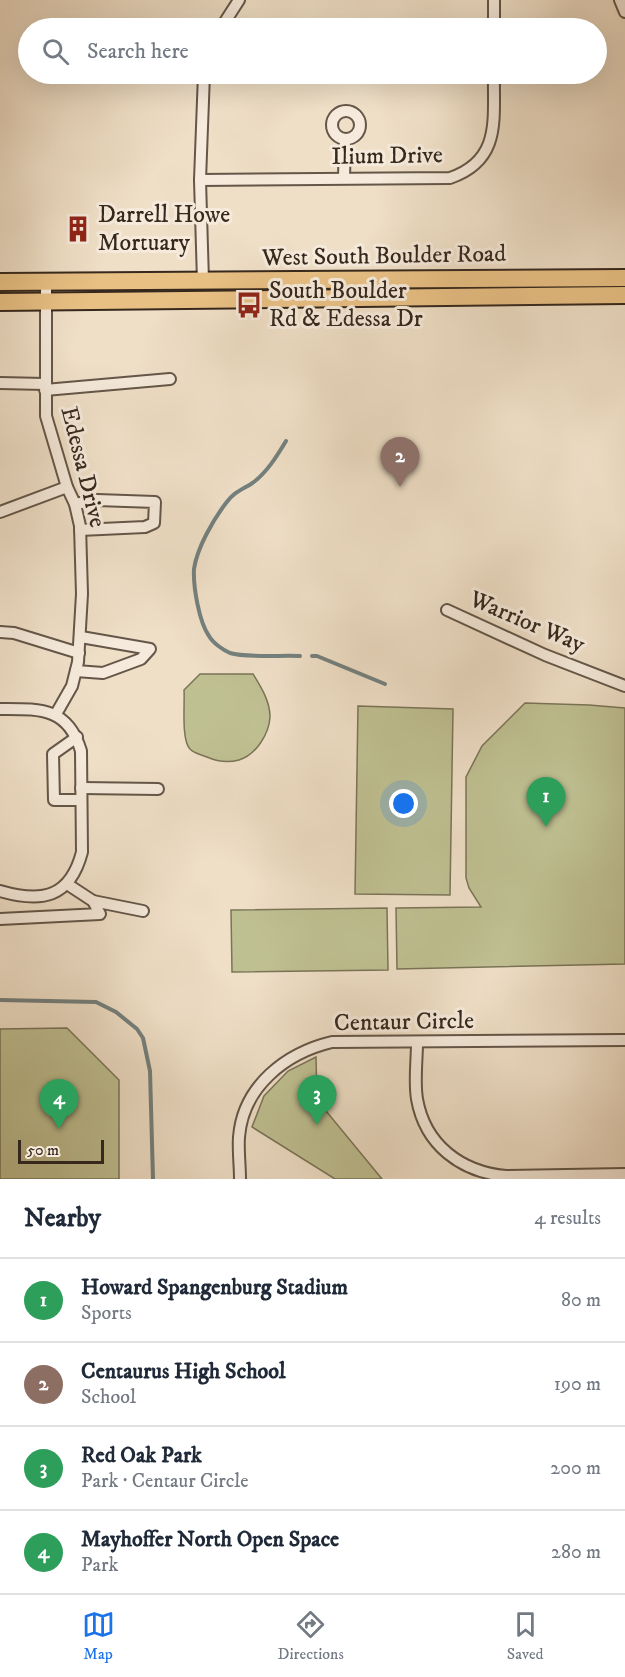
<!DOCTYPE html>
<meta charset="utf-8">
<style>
body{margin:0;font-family:"IM FELL DW Pica",serif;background:#f6f6f7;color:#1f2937}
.scale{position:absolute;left:18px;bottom:15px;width:86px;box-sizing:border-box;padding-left:6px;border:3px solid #36281d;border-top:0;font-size:16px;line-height:21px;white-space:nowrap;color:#36281d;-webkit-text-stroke:4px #f5eadb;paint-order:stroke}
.you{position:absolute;left:404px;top:804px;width:21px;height:21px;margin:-15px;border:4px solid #fff;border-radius:50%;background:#1a73e8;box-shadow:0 0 0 9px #1a73e833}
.badge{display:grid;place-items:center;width:39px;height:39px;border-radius:50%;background:#1a73e8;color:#fff;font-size:20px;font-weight:700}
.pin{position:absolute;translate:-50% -50px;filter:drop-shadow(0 2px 3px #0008)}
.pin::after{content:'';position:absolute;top:32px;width:21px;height:18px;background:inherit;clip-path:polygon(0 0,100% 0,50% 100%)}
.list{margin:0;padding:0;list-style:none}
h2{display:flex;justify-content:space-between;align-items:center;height:78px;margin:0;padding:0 24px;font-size:26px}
h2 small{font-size:20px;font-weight:400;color:#747a83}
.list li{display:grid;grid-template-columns:39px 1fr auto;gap:18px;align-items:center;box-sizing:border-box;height:84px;padding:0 24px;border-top:2px solid #e0e1e3}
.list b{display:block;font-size:22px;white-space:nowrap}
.list p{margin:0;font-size:20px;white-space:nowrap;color:#747a83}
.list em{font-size:20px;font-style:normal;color:#747a83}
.icon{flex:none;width:33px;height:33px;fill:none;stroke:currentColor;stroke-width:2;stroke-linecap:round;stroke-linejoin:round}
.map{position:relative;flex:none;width:625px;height:1179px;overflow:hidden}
.search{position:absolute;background:#fff;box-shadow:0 6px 24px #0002;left:18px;right:18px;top:18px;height:66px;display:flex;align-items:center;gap:15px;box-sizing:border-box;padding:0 21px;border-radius:33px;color:#747a83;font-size:22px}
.sheet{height:414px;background:#fff}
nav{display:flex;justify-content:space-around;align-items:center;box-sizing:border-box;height:84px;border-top:2px solid #e0e1e3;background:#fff;font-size:16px;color:#747a83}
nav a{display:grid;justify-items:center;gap:3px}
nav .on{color:#1a73e8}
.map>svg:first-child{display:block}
.green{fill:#bfc092;stroke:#7a7458;stroke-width:1.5}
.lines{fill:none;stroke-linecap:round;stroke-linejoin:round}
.stream{stroke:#74807e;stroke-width:4}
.street-casing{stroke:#645648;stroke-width:14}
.primary-casing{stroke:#36281d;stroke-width:20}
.street{stroke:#f5eadb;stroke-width:10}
.primary{stroke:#e8c084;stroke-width:16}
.labels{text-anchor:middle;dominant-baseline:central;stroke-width:6;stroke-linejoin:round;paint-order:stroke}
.street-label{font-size:24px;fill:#36281d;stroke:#f5eadb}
.poi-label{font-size:24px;fill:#36281d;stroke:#f5eadb;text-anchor:start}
</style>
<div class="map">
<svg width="625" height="1179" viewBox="0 0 625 1179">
<rect width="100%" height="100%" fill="#efdfc7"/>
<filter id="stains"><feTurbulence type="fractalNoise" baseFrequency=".00333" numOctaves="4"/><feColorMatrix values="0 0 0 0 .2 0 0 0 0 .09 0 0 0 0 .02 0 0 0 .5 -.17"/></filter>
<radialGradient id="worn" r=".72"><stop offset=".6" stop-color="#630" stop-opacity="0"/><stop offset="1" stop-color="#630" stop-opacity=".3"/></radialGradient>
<g class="green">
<path d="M 200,674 L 253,674 C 261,687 270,701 270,717 C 269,734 256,755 239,760 C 228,763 216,761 207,757 C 202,755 193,753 190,749 C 181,740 185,703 184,690 Z"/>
<path d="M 525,703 L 589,705 L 625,708 L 625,964 L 397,969 L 396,908 L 481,907 L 469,888 L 466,878 L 466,777 L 482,746 Z"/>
<path d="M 358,706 L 453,709 L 450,895 L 355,894 Z"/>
<path d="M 387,908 L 388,970 L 232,972 L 231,910 Z"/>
<path d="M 67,1028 L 119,1080 L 119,1179 L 0,1179 L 0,1029 Z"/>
<path d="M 316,1057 L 317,1100 L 382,1179 L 335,1179 L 252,1127 L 264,1096 L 288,1071 Z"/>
</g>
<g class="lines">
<g class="stream">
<path d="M 286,441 C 277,456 266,474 251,484 C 241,490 233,493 226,503 C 213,520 197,548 194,569 C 193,586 199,622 209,636 C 213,643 223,650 230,653 C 246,658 281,655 300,656"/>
<path d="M 312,656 L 317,656 L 385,684"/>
<path d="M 0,1000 L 96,1002 L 116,1012 L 137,1029 L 143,1038 L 150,1071 L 153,1179"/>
</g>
<g class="street-casing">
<g id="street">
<path d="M 494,0 L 494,28"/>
<path d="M 620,0 L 625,12"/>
<path d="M 221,28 L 239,0"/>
<circle cx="346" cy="125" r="14"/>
<path d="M 344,178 L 345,139"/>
<path d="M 200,180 L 450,178 C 502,160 493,119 494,74"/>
<path d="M 203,281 L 200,180 L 204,74"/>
<path d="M 46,283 L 46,416 L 67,487 L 75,504 L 80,526 L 82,594 L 78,662 L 72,686 L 56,714"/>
<path d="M 0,383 L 45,384"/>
<path d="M 45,390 L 170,379"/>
<path d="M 75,504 L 97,500 L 155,502 L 154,523 L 145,527 L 80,530"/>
<path d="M 0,512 L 67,487"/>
<path d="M 447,610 L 545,655 L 625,686"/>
<path d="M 0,632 L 14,633 L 79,653"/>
<path d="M 76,671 L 103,673 L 141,659 L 150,649 L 81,637"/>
<path d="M 0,709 C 40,709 68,707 81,751 L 82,852 C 70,898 42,903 0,891"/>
<path d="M 77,737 L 53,754 L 54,800 L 81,800"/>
<path d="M 81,788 L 158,789"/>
<path d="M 93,901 L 143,911"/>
<path d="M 0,919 L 100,914 L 93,901 L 67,884"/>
<path d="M 417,1042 C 417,1061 414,1081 417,1099 C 425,1145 461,1172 506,1176 L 625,1174"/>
<path d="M 240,1179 C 240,1165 238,1150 239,1137 C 243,1086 286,1053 332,1042 L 625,1040"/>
</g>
</g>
<g class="primary-casing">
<g id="primary">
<path d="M 0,282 L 625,278"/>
<path d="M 0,302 L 625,295"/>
</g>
</g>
<use href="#street" class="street"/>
<use href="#primary" class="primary"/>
</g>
<defs>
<g id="building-bare" transform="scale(2.07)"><path d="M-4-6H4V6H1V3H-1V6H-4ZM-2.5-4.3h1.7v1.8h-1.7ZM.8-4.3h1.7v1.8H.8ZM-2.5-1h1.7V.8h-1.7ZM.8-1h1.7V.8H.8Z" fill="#8f2418" stroke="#f5eadb" stroke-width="2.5" paint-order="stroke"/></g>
<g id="bus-bare" transform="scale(2.07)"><path d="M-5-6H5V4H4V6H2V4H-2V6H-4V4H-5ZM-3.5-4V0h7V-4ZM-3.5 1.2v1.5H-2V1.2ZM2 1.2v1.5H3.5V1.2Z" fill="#8f2418" stroke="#f5eadb" stroke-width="2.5" paint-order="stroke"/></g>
</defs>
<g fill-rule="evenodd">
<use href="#building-bare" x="78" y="229"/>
<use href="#bus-bare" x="249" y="305"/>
</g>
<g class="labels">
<g class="street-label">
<text transform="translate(387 156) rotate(-1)">Ilium Drive</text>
<text transform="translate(384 256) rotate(-1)">West South Boulder Road</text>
<text transform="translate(83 467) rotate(76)">Edessa Drive</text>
<text transform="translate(527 622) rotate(23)">Warrior Way</text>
<text transform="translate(404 1022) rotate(-1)">Centaur Circle</text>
</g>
<g class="poi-label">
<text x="98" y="215">Darrell Howe<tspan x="98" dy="28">Mortuary</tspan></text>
<text x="269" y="291">South Boulder<tspan x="269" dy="28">Rd &amp; Edessa Dr</tspan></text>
</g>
</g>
<rect width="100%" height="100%" filter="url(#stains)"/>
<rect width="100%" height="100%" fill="url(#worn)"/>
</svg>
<div class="scale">50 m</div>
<div class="you"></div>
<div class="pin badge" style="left:546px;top:827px;background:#2e9e5b">1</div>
<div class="pin badge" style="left:400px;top:487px;background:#8d6e63">2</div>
<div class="pin badge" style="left:317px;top:1125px;background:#2e9e5b">3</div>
<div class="pin badge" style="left:59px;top:1129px;background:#2e9e5b">4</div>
<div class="search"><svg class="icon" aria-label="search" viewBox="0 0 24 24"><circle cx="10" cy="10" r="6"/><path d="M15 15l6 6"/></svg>Search here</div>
</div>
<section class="sheet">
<h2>Nearby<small>4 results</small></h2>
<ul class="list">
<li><span class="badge" style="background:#2e9e5b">1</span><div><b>Howard Spangenburg Stadium</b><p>Sports</p></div><em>80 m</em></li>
<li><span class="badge" style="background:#8d6e63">2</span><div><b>Centaurus High School</b><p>School</p></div><em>190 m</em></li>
<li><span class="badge" style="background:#2e9e5b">3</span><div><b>Red Oak Park</b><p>Park · Centaur Circle</p></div><em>200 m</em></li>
<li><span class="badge" style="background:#2e9e5b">4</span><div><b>Mayhoffer North Open Space</b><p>Park</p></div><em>280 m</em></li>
</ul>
</section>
<nav>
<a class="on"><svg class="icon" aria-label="map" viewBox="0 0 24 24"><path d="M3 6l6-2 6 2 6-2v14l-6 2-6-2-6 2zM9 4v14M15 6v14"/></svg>Map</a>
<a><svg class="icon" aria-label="directions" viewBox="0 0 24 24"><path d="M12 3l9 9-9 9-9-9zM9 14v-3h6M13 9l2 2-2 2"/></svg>Directions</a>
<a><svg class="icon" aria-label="saved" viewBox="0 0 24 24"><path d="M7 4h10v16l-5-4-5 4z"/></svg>Saved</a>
</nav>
